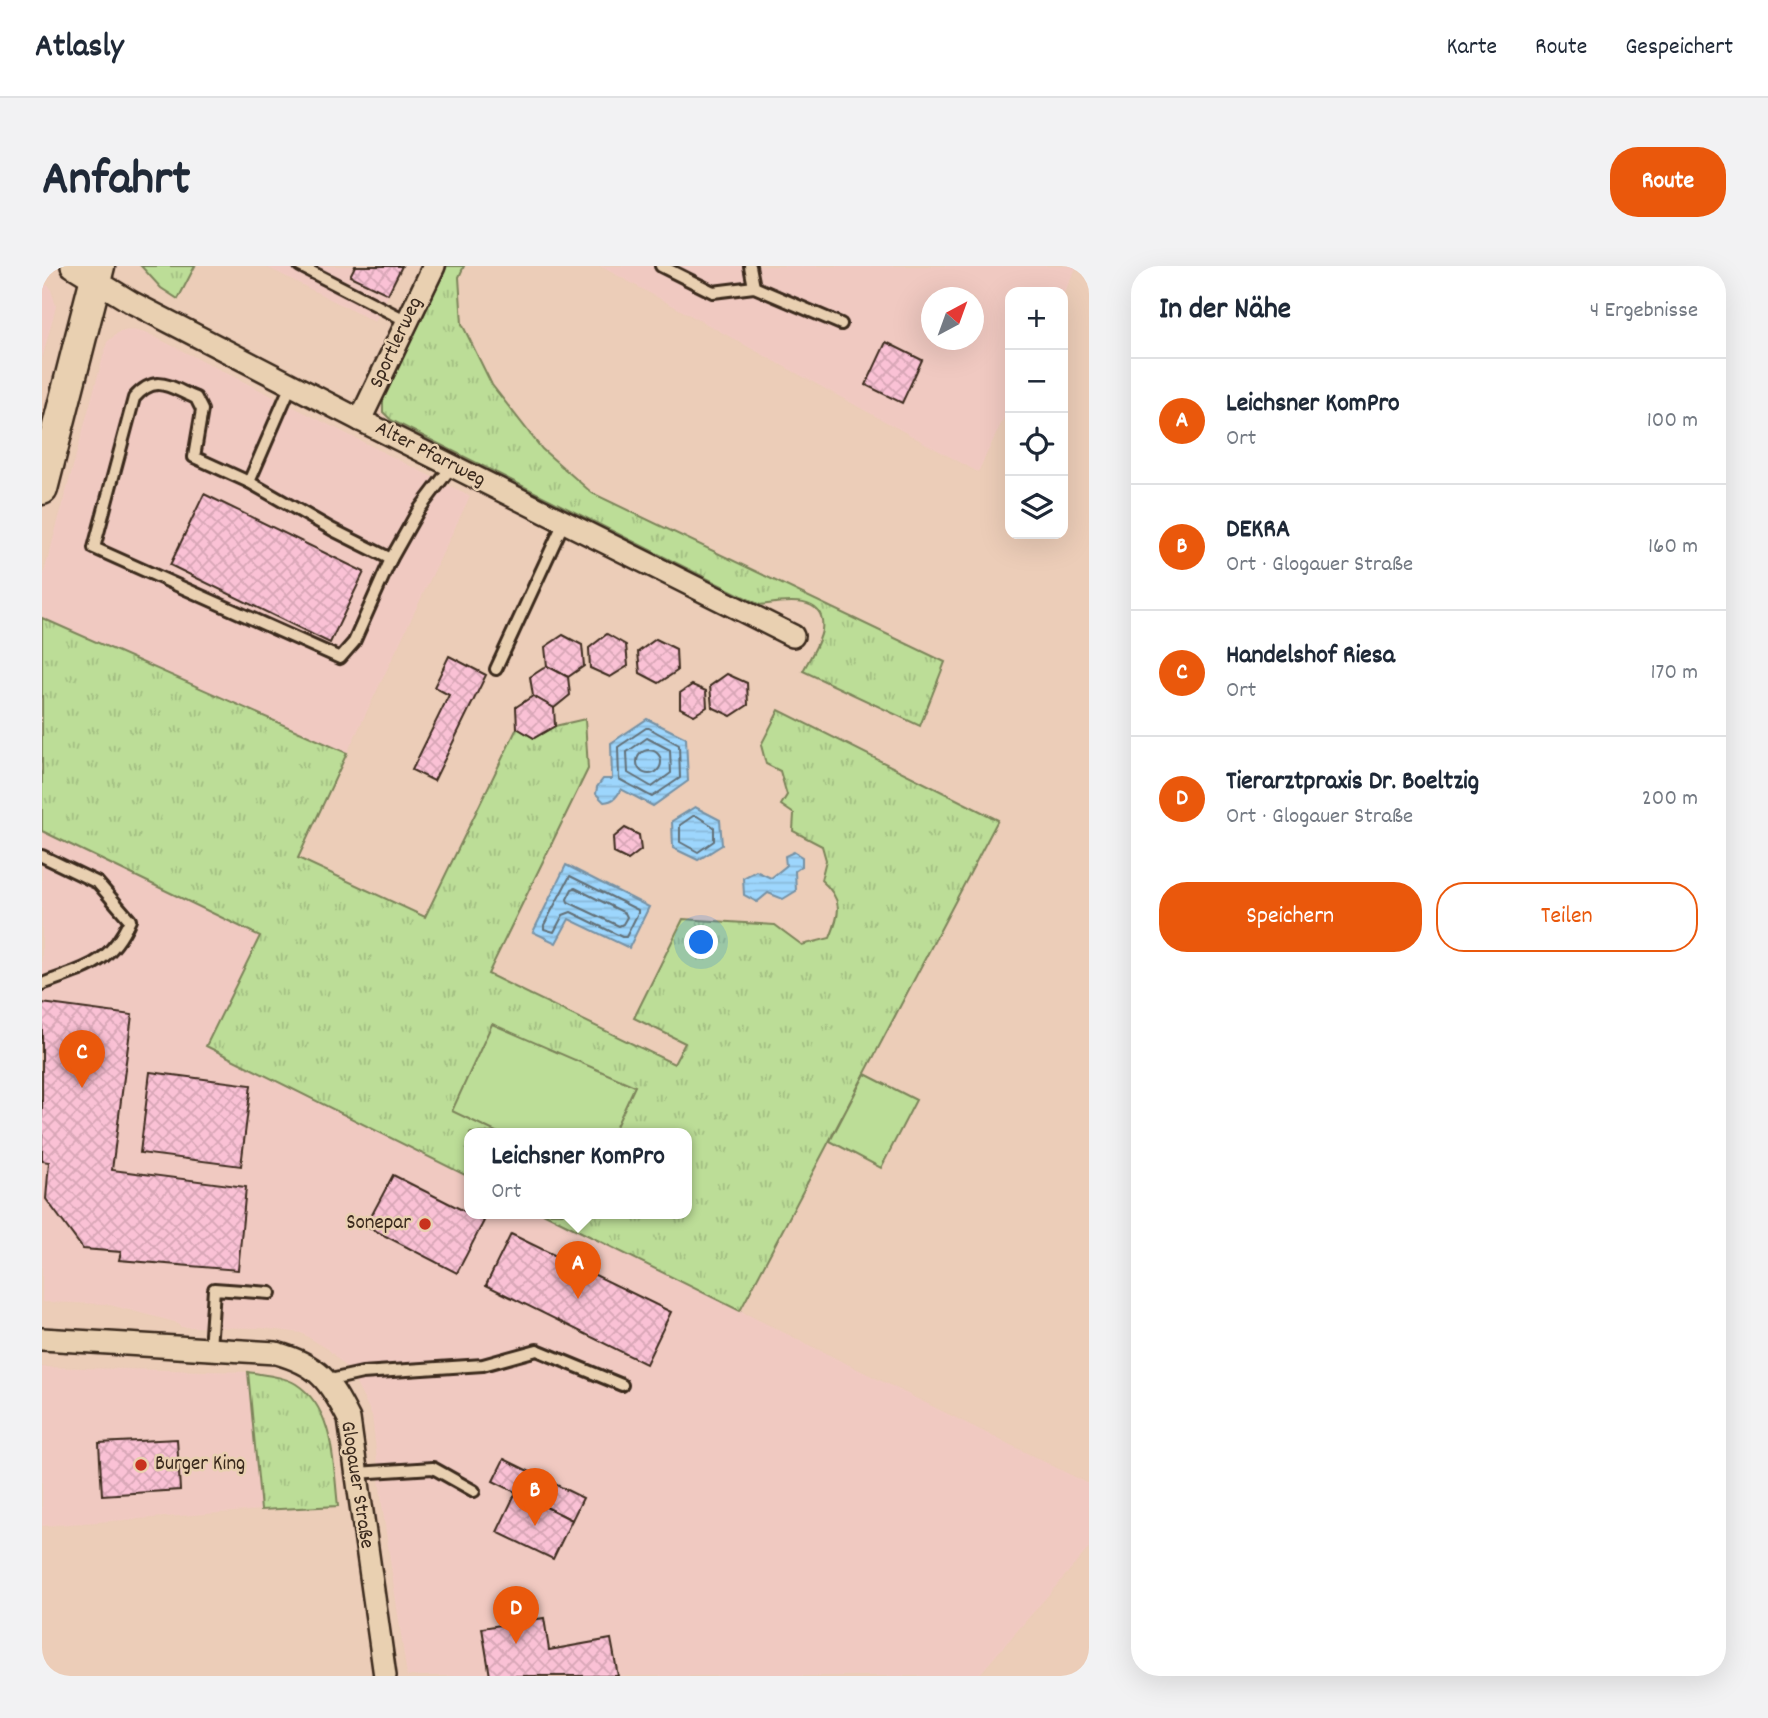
<!DOCTYPE html>
<html lang="de">
<meta charset="utf-8">
<style>
body{margin:0;font-family:Dekko,sans-serif;background:#f2f2f3;color:#1f2937}
.controls{position:absolute;right:21px;top:21px;display:grid;overflow:hidden;border-radius:14px;box-shadow:0 7px 28px #0002}
.controls button{width:63px;height:63px;display:grid;place-items:center;padding:0;border:0;border-bottom:2px solid #e0e1e3;background:#fff;color:#1f2937;font:35px sans-serif}
.compass{position:absolute;left:879px;top:21px;width:63px;height:63px;border-radius:50%;background:#fff;box-shadow:0 7px 28px #0002;rotate:41deg}
.you{position:absolute;left:660px;top:677px;width:24px;height:24px;margin:-18px;border:5px solid #fff;border-radius:50%;background:#1a73e8;box-shadow:0 0 0 10px #1a73e833}
.badge{display:grid;place-items:center;width:46px;height:46px;border-radius:50%;background:#ea580c;color:#fff;font-size:23px;font-weight:700}
.pin{position:absolute;translate:-50% -58px;filter:drop-shadow(0 2px 4px #0008)}
.pin::after{content:'';position:absolute;top:37px;width:24px;height:21px;background:inherit;clip-path:polygon(0 0,100% 0,50% 100%)}
.popup{position:absolute;left:422px;top:862px;width:228px;height:91px;box-sizing:border-box;display:grid;place-content:center;border-radius:14px;background:#fff;filter:drop-shadow(0 2px 5px #0005);font-size:23px;white-space:nowrap;color:#747a83}
.popup b{font-size:26px;color:#1f2937}
.popup::after{content:'';position:absolute;left:50%;top:100%;margin-left:-14px;border:14px solid transparent;border-top-color:#fff}
.list{margin:0;padding:0;list-style:none}
h2{display:flex;justify-content:space-between;align-items:center;height:91px;margin:0;padding:0 28px;font-size:30px}
h2 small{font-size:23px;font-weight:400;color:#747a83}
.list li{display:grid;grid-template-columns:46px 1fr auto;gap:21px;align-items:center;box-sizing:border-box;height:126px;padding:0 28px;border-top:2px solid #e0e1e3}
.list b{display:block;font-size:26px;white-space:nowrap}
.list p{margin:0;font-size:23px;white-space:nowrap;color:#747a83}
.list em{font-size:23px;font-style:normal;color:#747a83}
.actions{display:flex;gap:14px;padding:21px 28px}
.actions a{flex:1;padding:16px 0;border:2px solid #ea580c;border-radius:28px;text-align:center;font-size:24px;color:#ea580c}
.actions .main{background:#ea580c;color:#fff}
.icon{flex:none;width:38px;height:38px;fill:none;stroke:currentColor;stroke-width:2;stroke-linecap:round;stroke-linejoin:round}
.map{position:relative;flex:none;width:1047px;height:1410px;overflow:hidden;border-radius:28px}
header{display:flex;align-items:center;gap:42px;box-sizing:border-box;height:98px;padding:0 35px;background:#fff;border-bottom:2px solid #e0e1e3}
header strong{font-size:33px}
nav{display:flex;gap:38px;margin-inline-start:auto;font-size:24px}
.intro{display:flex;align-items:center;justify-content:space-between;box-sizing:border-box;height:168px;padding:0 42px}
h1{margin:0;font-size:49px}
.button{padding:18px 32px;border-radius:28px;background:#ea580c;color:#fff;font-size:24px;font-weight:700}
main{display:flex;gap:42px;padding:0 42px}
aside{flex:1;background:#fff;border-radius:28px;box-shadow:0 7px 28px #0002}
.map>svg:first-child{display:block}
.built{fill:#f0c9c1;fill-rule:evenodd}
.grass{fill:url(#grass-tufts);stroke:#7c845a;stroke-width:2}
.garden{fill:#bcdd97;stroke:#7c845a;stroke-width:2}
.water{fill:url(#water-rules);stroke:#7691a4;stroke-width:2}
.lines{fill:none;stroke-linecap:round;stroke-linejoin:round}
.shore{stroke:#626f77;stroke-width:2}
.building{fill:url(#building-cross-hatch);stroke:#3b2a1e;stroke-width:2}
.lane-casing{stroke:#3b2a1e;stroke-width:16}
.street-casing{stroke:#3b2a1e;stroke-width:26}
.secondary-casing{stroke:#3b2a1e;stroke-width:35}
.lane{stroke:#e9d0b1;stroke-width:10}
.street{stroke:#e9d0b1;stroke-width:21}
.secondary{stroke:#e9d0b1;stroke-width:30}
.poi-dot{fill:#c8321e;stroke:#e9d0b1;stroke-width:2.5}
.labels{text-anchor:middle;dominant-baseline:central;stroke-width:5;stroke-linejoin:round;paint-order:stroke}
.street-label{font-size:21px;fill:#3b2a1e;stroke:#e9d0b1}
.poi-label{font-size:21px;fill:#3b2a1e;stroke:#e9d0b1;text-anchor:end}
</style>
<header>
<strong>Atlasly</strong>
<nav><a>Karte</a><a>Route</a><a>Gespeichert</a></nav>
</header>
<div class="intro"><h1>Anfahrt</h1><a class="button">Route</a></div>
<main>
<div class="map">
<svg width="1047" height="1410" viewBox="0 0 1047 1410">
<defs>
<pattern id="grass-tufts" width="24" height="20" patternUnits="userSpaceOnUse" patternTransform="scale(1.75)"><rect width="24" height="20" fill="#bcdd97"/><path d="M3 7l-1-3M5 7V3M7 7l1-3M15 17l-1-3M17 17v-4M19 17l1-3" fill="none" stroke="#a2be82"/></pattern>
<pattern id="water-rules" width="6" height="5" patternUnits="userSpaceOnUse" patternTransform="scale(1.75)"><rect width="6" height="5" fill="#9dd6fd"/><path d="M0 2.5h6" fill="none" stroke="#88b8d8"/></pattern>
<pattern id="building-cross-hatch" width="8" height="8" patternUnits="userSpaceOnUse" patternTransform="scale(1.75)"><rect width="8" height="8" fill="#fac1d5"/><path d="M0 0l8 8M0 8l8-8" fill="none" stroke="#d7a6b6"/></pattern>
</defs>
<rect width="100%" height="100%" fill="#eccdb8"/>
<filter id="ink" filterUnits="userSpaceOnUse"><feTurbulence type="fractalNoise" baseFrequency=".0143" numOctaves="2"/><feDisplacementMap in="SourceGraphic" scale="14" xChannelSelector="R" yChannelSelector="G"/><feConvolveMatrix kernelMatrix="1 2 1 2 8 2 1 2 1" color-interpolation-filters="sRGB"/></filter>
<g filter="url(#ink)">
<g class="built">
<path d="M 223,0 L 361,0 L 333,56 Z"/>
<path d="M 558,0 L 1035,0 L 1021,29 L 1021,26 L 968,26 L 968,139 L 936,206 ZM 890,32 L 932,32 L 932,74 L 890,74 Z"/>
<path d="M 0,17 L 8,21 L 14,40 L 0,93 Z"/>
<path d="M 91,64 L 107,68 L 428,230 L 305,487 L 0,352 L 0,314 L 65,76 L 78,65 Z"/>
<path d="M 0,565 L 219,670 L 165,780 L 427,911 L 428,947 L 501,947 L 1047,1218 L 1047,1282 L 936,1410 L 365,1410 L 340,1239 L 330,1149 L 308,1106 L 286,1083 L 259,1067 L 220,1062 L 139,1061 L 133,1056 L 64,1038 L 0,1036 Z"/>
<path d="M 0,1101 L 206,1106 L 219,1244 L 0,1260 Z"/>
</g>
<g class="grass">
<path d="M 99,0 L 153,0 L 136,33 L 119,22 Z"/>
<path d="M 405,0 L 422,0 L 417,11 L 420,58 L 450,119 L 500,183 L 550,227 L 903,396 L 878,460 L 761,405 C 767,393 778,377 780,364 C 785,327 739,336 718,339 L 349,154 L 341,146 L 341,133 Z"/>
<path d="M 0,352 L 305,487 L 256,592 L 383,651 L 475,462 L 492,472 L 513,460 L 543,453 L 546,503 L 446,708 L 632,798 L 643,777 L 592,752 L 641,653 L 733,659 L 760,679 L 788,672 C 798,647 802,634 779,614 L 784,594 L 780,580 L 751,565 L 752,548 L 739,539 L 745,529 L 738,505 L 724,498 L 719,479 L 737,444 L 956,554 L 698,1045 L 501,947 L 644,947 L 644,867 L 428,867 L 427,911 L 164,780 L 218,670 L 0,565 Z"/>
<path d="M 206,1106 C 222,1109 241,1110 254,1118 C 293,1143 291,1199 296,1240 L 219,1244 Z"/>
</g>
<g class="garden">
<path d="M 450,758 L 593,820 L 571,867 L 456,867 L 410,845 Z"/>
<path d="M 823,808 L 874,834 L 839,902 L 788,875 Z"/>
</g>
<g class="water">
<path d="M 605,453 L 644,472 L 646,515 L 611,540 L 579,523 C 575,531 572,535 562,536 L 554,528 L 555,521 L 561,513 L 570,513 L 569,477 Z"/>
<path d="M 653,541 L 678,554 L 680,579 L 656,594 L 631,582 L 630,555 Z"/>
<path d="M 752,586 L 760,591 L 760,600 L 753,605 L 754,625 L 741,633 L 726,627 L 715,636 L 702,629 L 701,612 L 714,605 L 729,612 L 744,600 L 743,590 Z"/>
<path d="M 524,599 L 607,641 L 587,682 L 527,653 L 514,677 L 491,666 Z"/>
</g>
<g class="lines">
<g class="shore">
<path d="M 604,462 L 607,462 L 637,479 L 638,512 L 610,531 L 577,513 L 576,481 Z"/>
<path d="M 605,472 L 628,484 L 629,507 L 610,521 L 586,507 L 585,486 Z"/>
<circle cx="607" cy="496" r="12"/>
<path d="M 651,550 L 655,550 L 672,561 L 672,575 L 656,586 L 638,576 L 638,559 Z"/>
<path d="M 528,610 L 596,644 L 596,647 L 584,671 L 580,671 L 529,646 L 521,649 L 512,666 L 502,663 L 502,659 Z"/>
<path d="M 533,622 L 583,647 L 585,651 L 581,658 L 577,660 L 526,636 L 525,633 L 530,623 Z"/>
</g>
</g>
<g class="building">
<path d="M 313,0 L 360,0 L 346,28 L 308,10 Z"/>
<path d="M 844,76 L 880,94 L 860,137 L 824,119 Z"/>
<path d="M 162,228 L 322,306 L 288,377 L 128,299 Z"/>
<path d="M 565,368 L 584,379 L 586,400 L 568,411 L 548,402 L 547,382 Z"/>
<path d="M 521,369 L 540,379 L 542,400 L 526,411 L 505,400 L 503,381 Z"/>
<path d="M 614,373 L 634,383 L 635,405 L 617,417 L 598,407 L 596,386 Z"/>
<path d="M 407,390 L 444,409 L 392,515 L 370,504 L 407,429 L 392,421 Z"/>
<path d="M 505,400 L 526,411 L 528,429 L 512,442 L 491,430 L 488,411 Z"/>
<path d="M 685,408 L 705,417 L 706,439 L 689,450 L 670,441 L 668,420 Z"/>
<path d="M 650,419 L 664,425 L 665,441 L 652,449 L 638,442 L 638,427 Z"/>
<path d="M 491,430 L 512,442 L 513,460 L 492,472 L 475,462 L 474,441 Z"/>
<path d="M 583,562 L 597,569 L 599,584 L 586,594 L 572,587 L 571,572 Z"/>
<path d="M 0,737 L 90,749 L 70,904 L 204,921 L 196,1004 L 77,994 L 79,986 L 41,983 L 4,933 L 7,896 L 0,895 Z"/>
<path d="M 108,806 L 209,819 L 199,900 L 98,887 Z"/>
<path d="M 351,909 L 442,955 L 415,1007 L 324,960 Z"/>
<path d="M 469,968 L 629,1046 L 604,1098 L 444,1019 Z"/>
<path d="M 135,1173 L 138,1224 L 60,1229 L 57,1177 Z"/>
<path d="M 462,1193 L 541,1232 L 530,1254 L 451,1215 Z"/>
<path d="M 474,1226 L 530,1254 L 511,1293 L 455,1266 Z"/>
<path d="M 502,1352 L 507,1384 L 569,1373 L 576,1410 L 448,1410 L 440,1362 Z"/>
</g>
<g class="lines">
<g class="lane-casing">
<g id="lane">
<path d="M 258,0 L 365,55"/>
<path d="M 619,0 L 671,26 L 712,21 L 799,58"/>
<path d="M 708,0 L 712,21"/>
<path d="M 249,119 L 207,216 L 291,264 L 349,293 L 376,245 L 410,200"/>
<path d="M 207,216 L 152,191 L 160,144 L 154,132 C 127,121 114,107 92,132 L 52,282 L 298,392 L 312,376 L 349,293"/>
<path d="M 454,403 L 522,256"/>
<path d="M 0,590 L 56,617 L 88,654 C 67,700 44,701 0,718"/>
<path d="M 168,1083 L 172,1023 L 228,1027"/>
<path d="M 284,1115 L 320,1107 L 441,1099 L 495,1084 L 580,1119"/>
<path d="M 314,1207 L 391,1202 L 432,1225"/>
</g>
</g>
<g class="street-casing">
<g id="street">
<path d="M 30,0 L 89,36 L 318,154 L 751,370"/>
<path d="M 318,154 L 392,0"/>
<path d="M 0,1073 L 234,1087 C 277,1099 287,1114 307,1153 L 343,1410"/>
</g>
</g>
<g class="secondary-casing">
<path id="secondary" d="M 0,223 L 57,0"/>
</g>
<use href="#lane" class="lane"/>
<use href="#street" class="street"/>
<use href="#secondary" class="secondary"/>
</g>
</g>
<g class="poi-dot">
<circle cx="383" cy="958" r="7"/>
<circle cx="99" cy="1199" r="7"/>
</g>
<g class="labels">
<g class="street-label">
<text transform="translate(355 77) rotate(-65)">Sportlerweg</text>
<text transform="translate(388 189) rotate(27)">Alter Pfarrweg</text>
<text transform="translate(314 1219) rotate(81)">Glogauer Straße</text>
</g>
<g class="poi-label">
<text x="369" y="958">Sonepar</text>
<text x="113" y="1199" text-anchor="start">Burger King</text>
</g>
</g>
</svg>
<div class="controls">
<button>+</button>
<button>−</button>
<button><svg class="icon" aria-label="locate" viewBox="0 0 24 24"><circle cx="12" cy="12" r="6"/><path d="M12 2v4M12 18v4M2 12h4M18 12h4"/></svg></button>
<button><svg class="icon" aria-label="layers" viewBox="0 0 24 24"><path d="M12 4l9 5-9 5-9-5zM3 14l9 5 9-5"/></svg></button>
</div>
<svg class="compass" viewBox="-18 -18 36 36"><path d="M0-13l5 13h-10z" fill="#e53935"/><path d="M0 13l5-13h-10z" fill="#747a83"/></svg>
<div class="you"></div>
<div class="pin badge" style="left:536px;top:1033px">A</div>
<div class="popup"><b>Leichsner KomPro</b>Ort</div>
<div class="pin badge" style="left:493px;top:1260px">B</div>
<div class="pin badge" style="left:40px;top:822px">C</div>
<div class="pin badge" style="left:474px;top:1378px">D</div>
</div>
<aside>
<h2>In der Nähe<small>4 Ergebnisse</small></h2>
<ul class="list">
<li><span class="badge">A</span><div><b>Leichsner KomPro</b><p>Ort</p></div><em>100 m</em></li>
<li><span class="badge">B</span><div><b>DEKRA</b><p>Ort · Glogauer Straße</p></div><em>160 m</em></li>
<li><span class="badge">C</span><div><b>Handelshof Riesa</b><p>Ort</p></div><em>170 m</em></li>
<li><span class="badge">D</span><div><b>Tierarztpraxis Dr. Boeltzig</b><p>Ort · Glogauer Straße</p></div><em>200 m</em></li>
</ul>
<div class="actions"><a class="main">Speichern</a><a>Teilen</a></div>
</aside>
</main>
